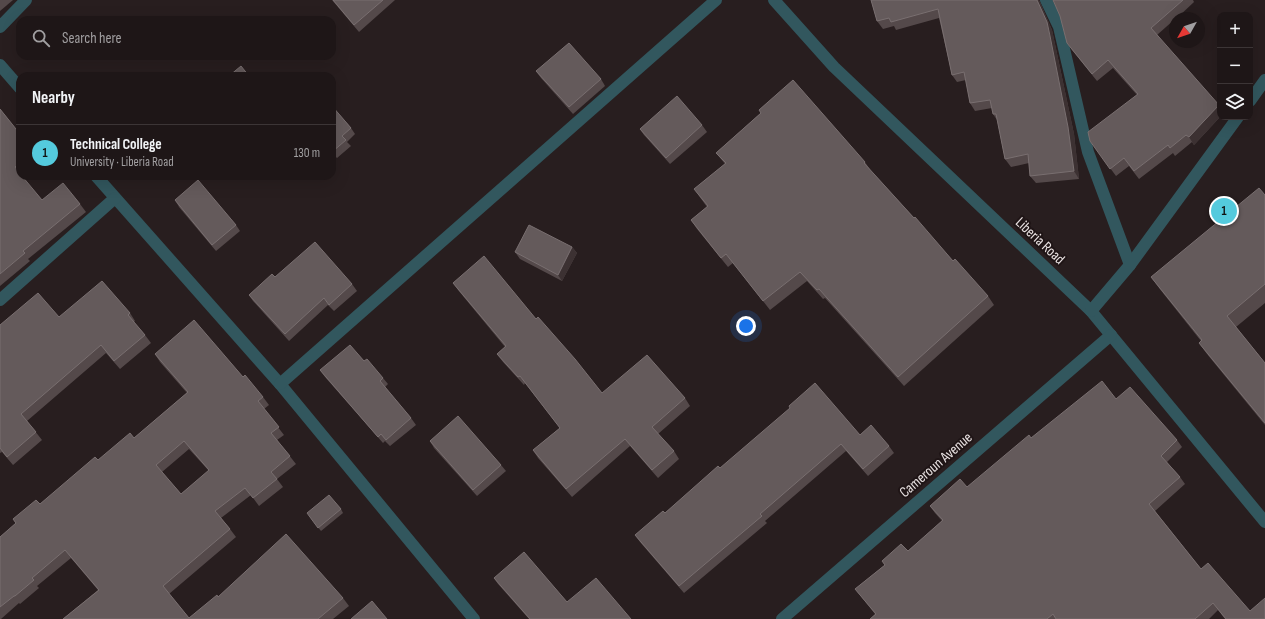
<!DOCTYPE html>
<meta charset="utf-8">
<style>
body{margin:0;font-family:"Sofia Sans Condensed",sans-serif;background:#2b2324;color:#f1f3f6}
.controls{position:absolute;right:12px;top:12px;display:grid;overflow:hidden;border-radius:8px;box-shadow:0 4px 16px #0002}
.controls button{width:36px;height:36px;display:grid;place-items:center;padding:0;border:0;border-bottom:1px solid #3c3536;background:#1e1617;color:#f1f3f6;font:20px sans-serif}
.compass{position:absolute;left:1169px;top:12px;width:36px;height:36px;border-radius:50%;background:#1e1617;box-shadow:0 4px 16px #0002;rotate:230deg}
.you{position:absolute;left:746px;top:326px;width:14px;height:14px;margin:-10px;border:3px solid #fff;border-radius:50%;background:#1a73e8;box-shadow:0 0 0 6px #1a73e833}
.badge{display:grid;place-items:center;width:26px;height:26px;border-radius:50%;background:#54cadd;color:#111;font-size:13px;font-weight:700}
.pin{position:absolute;translate:-50% -50%;border:2px solid #fff;box-shadow:0 1px 4px #0006}
.list{margin:0;padding:0;list-style:none}
h2{display:flex;justify-content:space-between;align-items:center;height:52px;margin:0;padding:0 16px;font-size:17px}
h2 small{font-size:13px;font-weight:400;color:#a19fa1}
.list li{display:grid;grid-template-columns:26px 1fr auto;gap:12px;align-items:center;box-sizing:border-box;height:56px;padding:0 16px;border-top:1px solid #3c3536}
.list b{display:block;font-size:15px;white-space:nowrap}
.list p{margin:0;font-size:13px;white-space:nowrap;color:#a19fa1}
.list em{font-size:13px;font-style:normal;color:#a19fa1}
.icon{flex:none;width:22px;height:22px;fill:none;stroke:currentColor;stroke-width:2;stroke-linecap:round;stroke-linejoin:round}
.map{position:relative;flex:none;width:1265px;height:619px;overflow:hidden}
.search{position:absolute;background:#1e1617;box-shadow:0 4px 16px #0002;left:16px;top:16px;width:320px;height:44px;display:flex;align-items:center;gap:10px;box-sizing:border-box;padding:0 14px;border-radius:12px;color:#a19fa1;font-size:15px}
.panel{position:absolute;background:#1e1617;box-shadow:0 4px 16px #0002;left:16px;top:72px;width:320px;height:108px;border-radius:12px}
.map>svg:first-child{display:block}
.lines{fill:none;stroke-linecap:round;stroke-linejoin:round}
.minor{stroke:#32575e;stroke-width:12}
.wall{fill:#54494a;fill-rule:evenodd}
.shaded-wall{fill:#3c3132}
.building{fill:#645a5b;stroke:#796f70;fill-rule:evenodd}
.labels{text-anchor:middle;dominant-baseline:central;stroke-width:4;stroke-linejoin:round;paint-order:stroke}
.street-label{font-size:15px;fill:#e9e2e2;stroke:#1f1516}
</style>
<div class="map">
<svg width="1265" height="619" viewBox="0 0 1265 619">
<rect width="100%" height="100%" fill="#281e1f"/>
<g class="lines">
<g class="minor">
<path d="M 774,0 L 834,67 L 1091,311 L 1265,522"/>
<path d="M 1046,0 L 1059,27 L 1088,152 L 1130,265"/>
<path d="M 0,27 L 26,0"/>
<path d="M 0,65 L 20,88"/>
<path d="M 1250,101 L 1265,80"/>
<path d="M 96,176 L 280,384 L 474,619"/>
<path d="M 0,300 L 115,198"/>
<path d="M 1091,311 L 1130,265 L 1238,117"/>
<path d="M 280,384 L 716,0"/>
<path d="M 782,619 L 1111,335"/>
</g>
</g>
<g class="wall">
<path d="M 0,0 L 13,0 L 0,11 Z"/>
<path d="M 332,0 L 395,0 L 359,32 Z"/>
<path d="M 871,0 L 1039,0 L 1052,30 L 1055,44 L 1074,134 L 1079,179 L 1036,183 L 1030,176 L 1029,163 L 1011,167 L 1005,159 L 997,120 L 993,114 L 992,108 L 975,111 L 970,103 L 966,80 L 957,82 L 952,75 L 939,18 L 896,30 L 894,26 L 883,29 L 877,21 Z"/>
<path d="M 1053,0 L 1193,0 L 1194,2 L 1177,18 L 1175,18 L 1175,19 L 1157,35 L 1220,117 L 1194,145 L 1192,142 L 1175,156 L 1173,153 L 1139,179 L 1129,166 L 1116,176 L 1090,141 L 1137,95 L 1113,68 L 1097,81 L 1072,50 L 1067,43 L 1060,16 Z"/>
<path d="M 536,71 L 601,79 L 605,86 L 573,114 L 541,78 Z"/>
<path d="M 332,106 L 351,128 L 355,134 L 347,142 L 351,146 L 337,158 L 332,153 Z"/>
<path d="M 0,109 L 20,134 L 20,176 L 42,200 L 80,204 L 86,212 L 28,259 L 30,261 L 0,286 Z"/>
<path d="M 759,110 L 865,162 L 871,171 L 914,218 L 953,261 L 988,296 L 994,305 L 904,386 L 825,298 L 823,299 L 807,281 L 770,310 L 733,263 L 728,267 L 697,229 L 691,220 L 707,207 L 694,189 L 725,164 L 716,153 L 761,113 Z"/>
<path d="M 702,125 L 707,132 L 670,164 L 644,135 L 640,129 Z"/>
<path d="M 1265,195 L 1265,303 L 1236,327 L 1265,363 L 1265,425 L 1207,354 L 1199,343 L 1201,341 L 1159,288 L 1151,277 Z"/>
<path d="M 175,200 L 236,225 L 240,231 L 216,251 L 179,207 Z"/>
<path d="M 572,247 L 577,253 L 562,281 L 520,259 L 515,252 Z"/>
<path d="M 275,277 L 352,284 L 357,291 L 334,311 L 328,305 L 289,341 L 253,301 L 249,295 Z"/>
<path d="M 453,283 L 536,319 L 602,393 L 685,398 L 690,406 L 658,434 L 674,451 L 679,459 L 658,478 L 630,446 L 572,497 L 538,458 L 533,450 L 560,428 L 525,383 L 524,385 L 503,362 L 497,354 L 505,347 L 458,290 Z"/>
<path d="M 130,313 L 135,321 L 134,322 L 145,335 L 151,343 L 120,369 L 106,353 L 27,421 L 42,440 L 13,465 L 2,452 L 0,453 L 0,325 L 59,317 Z"/>
<path d="M 155,354 L 243,377 L 263,397 L 269,405 L 264,409 L 284,435 L 277,440 L 296,464 L 277,479 L 283,487 L 259,506 L 251,495 L 221,518 L 230,529 L 236,537 L 169,594 L 189,618 L 218,597 L 343,598 L 349,606 L 333,619 L 63,619 L 98,590 L 71,558 L 37,586 L 39,588 L 20,604 L 19,603 L 1,619 L 0,619 L 0,537 L 16,524 L 13,519 L 40,504 L 98,460 L 134,438 L 187,393 L 160,362 ZM 189,449 L 209,471 L 181,494 L 162,472 Z"/>
<path d="M 364,361 L 383,378 L 388,384 L 385,387 L 411,418 L 416,425 L 390,446 L 385,441 L 383,443 L 325,377 L 320,370 Z"/>
<path d="M 1116,399 L 1177,440 L 1182,447 L 1167,462 L 1180,477 L 1185,484 L 1155,511 L 1201,569 L 1250,611 L 1265,619 L 1225,619 L 1218,610 L 1209,619 L 870,619 L 875,614 L 855,589 L 885,565 L 882,561 L 908,551 L 942,521 L 935,513 L 930,506 L 967,487 L 1031,438 Z"/>
<path d="M 860,435 L 889,446 L 894,453 L 868,476 L 846,451 L 765,521 L 767,523 L 684,593 L 640,542 L 635,535 L 665,513 L 720,468 Z"/>
<path d="M 430,441 L 501,465 L 506,471 L 477,496 L 434,448 Z"/>
<path d="M 341,509 L 343,513 L 321,531 L 309,516 Z"/>
<path d="M 494,578 L 567,602 L 631,619 L 529,619 L 498,584 Z"/>
</g>
<g class="shaded-wall">
<path d="M 1037,0 L 1039,0 L 1052,30 L 1074,134 L 1079,179 L 1074,171 Z"/>
<path d="M 1219,105 L 1220,107 L 1220,117 L 1194,145 L 1189,137 Z"/>
<path d="M 572,247 L 577,253 L 562,281 L 558,275 Z"/>
</g>
<g class="building">
<path d="M 333,0 L 383,0 L 354,25 Z"/>
<path d="M 871,0 L 1037,0 L 1047,22 L 1050,36 L 1068,127 L 1074,171 L 1030,176 L 1028,154 L 1005,159 L 996,114 L 993,114 L 990,100 L 970,103 L 964,72 L 952,75 L 938,9 L 891,22 L 889,18 L 877,21 Z"/>
<path d="M 1053,0 L 1183,0 L 1151,28 L 1219,105 L 1189,137 L 1186,135 L 1170,148 L 1168,145 L 1134,171 L 1124,158 L 1110,169 L 1090,141 L 1088,132 L 1138,94 L 1108,60 L 1092,74 L 1067,43 L 1060,16 Z"/>
<path d="M 569,43 L 601,79 L 569,107 L 536,71 Z"/>
<path d="M 241,66 L 249,76 L 229,76 Z"/>
<path d="M 793,80 L 865,162 L 864,163 L 914,218 L 915,217 L 953,261 L 955,259 L 988,296 L 898,377 L 819,289 L 817,290 L 800,272 L 763,301 L 726,254 L 721,258 L 691,220 L 708,206 L 694,189 L 726,163 L 716,153 L 761,113 L 759,110 Z"/>
<path d="M 677,96 L 702,125 L 666,158 L 640,129 Z"/>
<path d="M 332,106 L 351,128 L 342,136 L 346,140 L 332,152 Z"/>
<path d="M 0,109 L 20,134 L 20,162 L 15,167 L 20,173 L 20,176 L 22,176 L 42,200 L 63,183 L 80,204 L 23,251 L 25,253 L 0,274 Z"/>
<path d="M 198,180 L 236,225 L 212,245 L 175,200 Z"/>
<path d="M 1259,188 L 1265,195 L 1265,284 L 1227,316 L 1265,363 L 1265,423 L 1199,343 L 1202,340 L 1151,277 Z"/>
<path d="M 529,225 L 572,247 L 558,275 L 515,252 Z"/>
<path d="M 315,242 L 352,284 L 329,305 L 324,298 L 285,334 L 249,295 L 272,274 L 275,277 Z"/>
<path d="M 484,256 L 536,319 L 538,317 L 575,359 L 602,393 L 647,355 L 685,398 L 652,427 L 674,451 L 652,470 L 625,439 L 566,489 L 533,450 L 560,428 L 520,376 L 518,377 L 497,354 L 506,346 L 453,283 Z"/>
<path d="M 102,281 L 130,313 L 128,315 L 145,335 L 114,361 L 101,345 L 21,414 L 36,432 L 7,457 L 0,448 L 0,325 L 38,293 L 59,317 Z"/>
<path d="M 194,320 L 243,377 L 245,375 L 263,397 L 258,401 L 279,427 L 271,433 L 290,456 L 271,472 L 277,479 L 253,498 L 245,488 L 215,511 L 230,529 L 163,586 L 189,618 L 217,595 L 218,597 L 286,534 L 343,598 L 318,619 L 63,619 L 99,590 L 65,550 L 32,578 L 34,580 L 15,596 L 14,596 L 0,607 L 0,537 L 16,523 L 13,519 L 36,500 L 40,504 L 95,457 L 98,460 L 130,433 L 134,438 L 188,392 L 155,354 ZM 184,441 L 209,470 L 181,494 L 156,465 Z"/>
<path d="M 350,345 L 364,361 L 367,359 L 383,378 L 380,381 L 411,418 L 386,440 L 381,434 L 378,437 L 320,370 Z"/>
<path d="M 1102,381 L 1116,399 L 1130,387 L 1177,440 L 1161,456 L 1180,477 L 1149,504 L 1201,569 L 1208,563 L 1250,611 L 1265,598 L 1265,619 L 1226,619 L 1213,603 L 1195,619 L 1056,619 L 1053,614 L 1047,619 L 870,619 L 876,614 L 855,589 L 885,565 L 882,561 L 901,544 L 908,551 L 943,520 L 930,506 L 960,479 L 967,487 L 1029,435 L 1031,438 Z"/>
<path d="M 815,383 L 860,435 L 871,425 L 889,446 L 863,469 L 841,444 L 760,514 L 762,516 L 679,586 L 635,535 L 663,511 L 665,513 L 718,466 L 720,468 L 790,408 L 789,406 Z"/>
<path d="M 458,416 L 501,465 L 473,490 L 430,441 Z"/>
<path d="M 329,495 L 341,509 L 318,528 L 307,513 Z"/>
<path d="M 524,552 L 567,602 L 596,578 L 631,619 L 530,619 L 494,578 Z"/>
<path d="M 372,601 L 387,619 L 351,619 Z"/>
</g>
<g class="labels">
<g class="street-label">
<text transform="translate(1040 241) rotate(43)">Liberia Road</text>
<text transform="translate(936 465) rotate(-41)">Cameroun Avenue</text>
</g>
</g>
</svg>
<div class="controls">
<button>+</button>
<button>−</button>
<button><svg class="icon" aria-label="layers" viewBox="0 0 24 24"><path d="M12 4l9 5-9 5-9-5zM3 14l9 5 9-5"/></svg></button>
</div>
<svg class="compass" viewBox="-18 -18 36 36"><path d="M0-13l5 13h-10z" fill="#e53935"/><path d="M0 13l5-13h-10z" fill="#a19fa1"/></svg>
<div class="you"></div>
<div class="pin badge" style="left:1224px;top:211px">1</div>
<div class="search"><svg class="icon" aria-label="search" viewBox="0 0 24 24"><circle cx="10" cy="10" r="6"/><path d="M15 15l6 6"/></svg>Search here</div>
<section class="panel">
<h2>Nearby<small></small></h2>
<ul class="list">
<li><span class="badge">1</span><div><b>Technical College</b><p>University · Liberia Road</p></div><em>130 m</em></li>
</ul>
</section>
</div>
